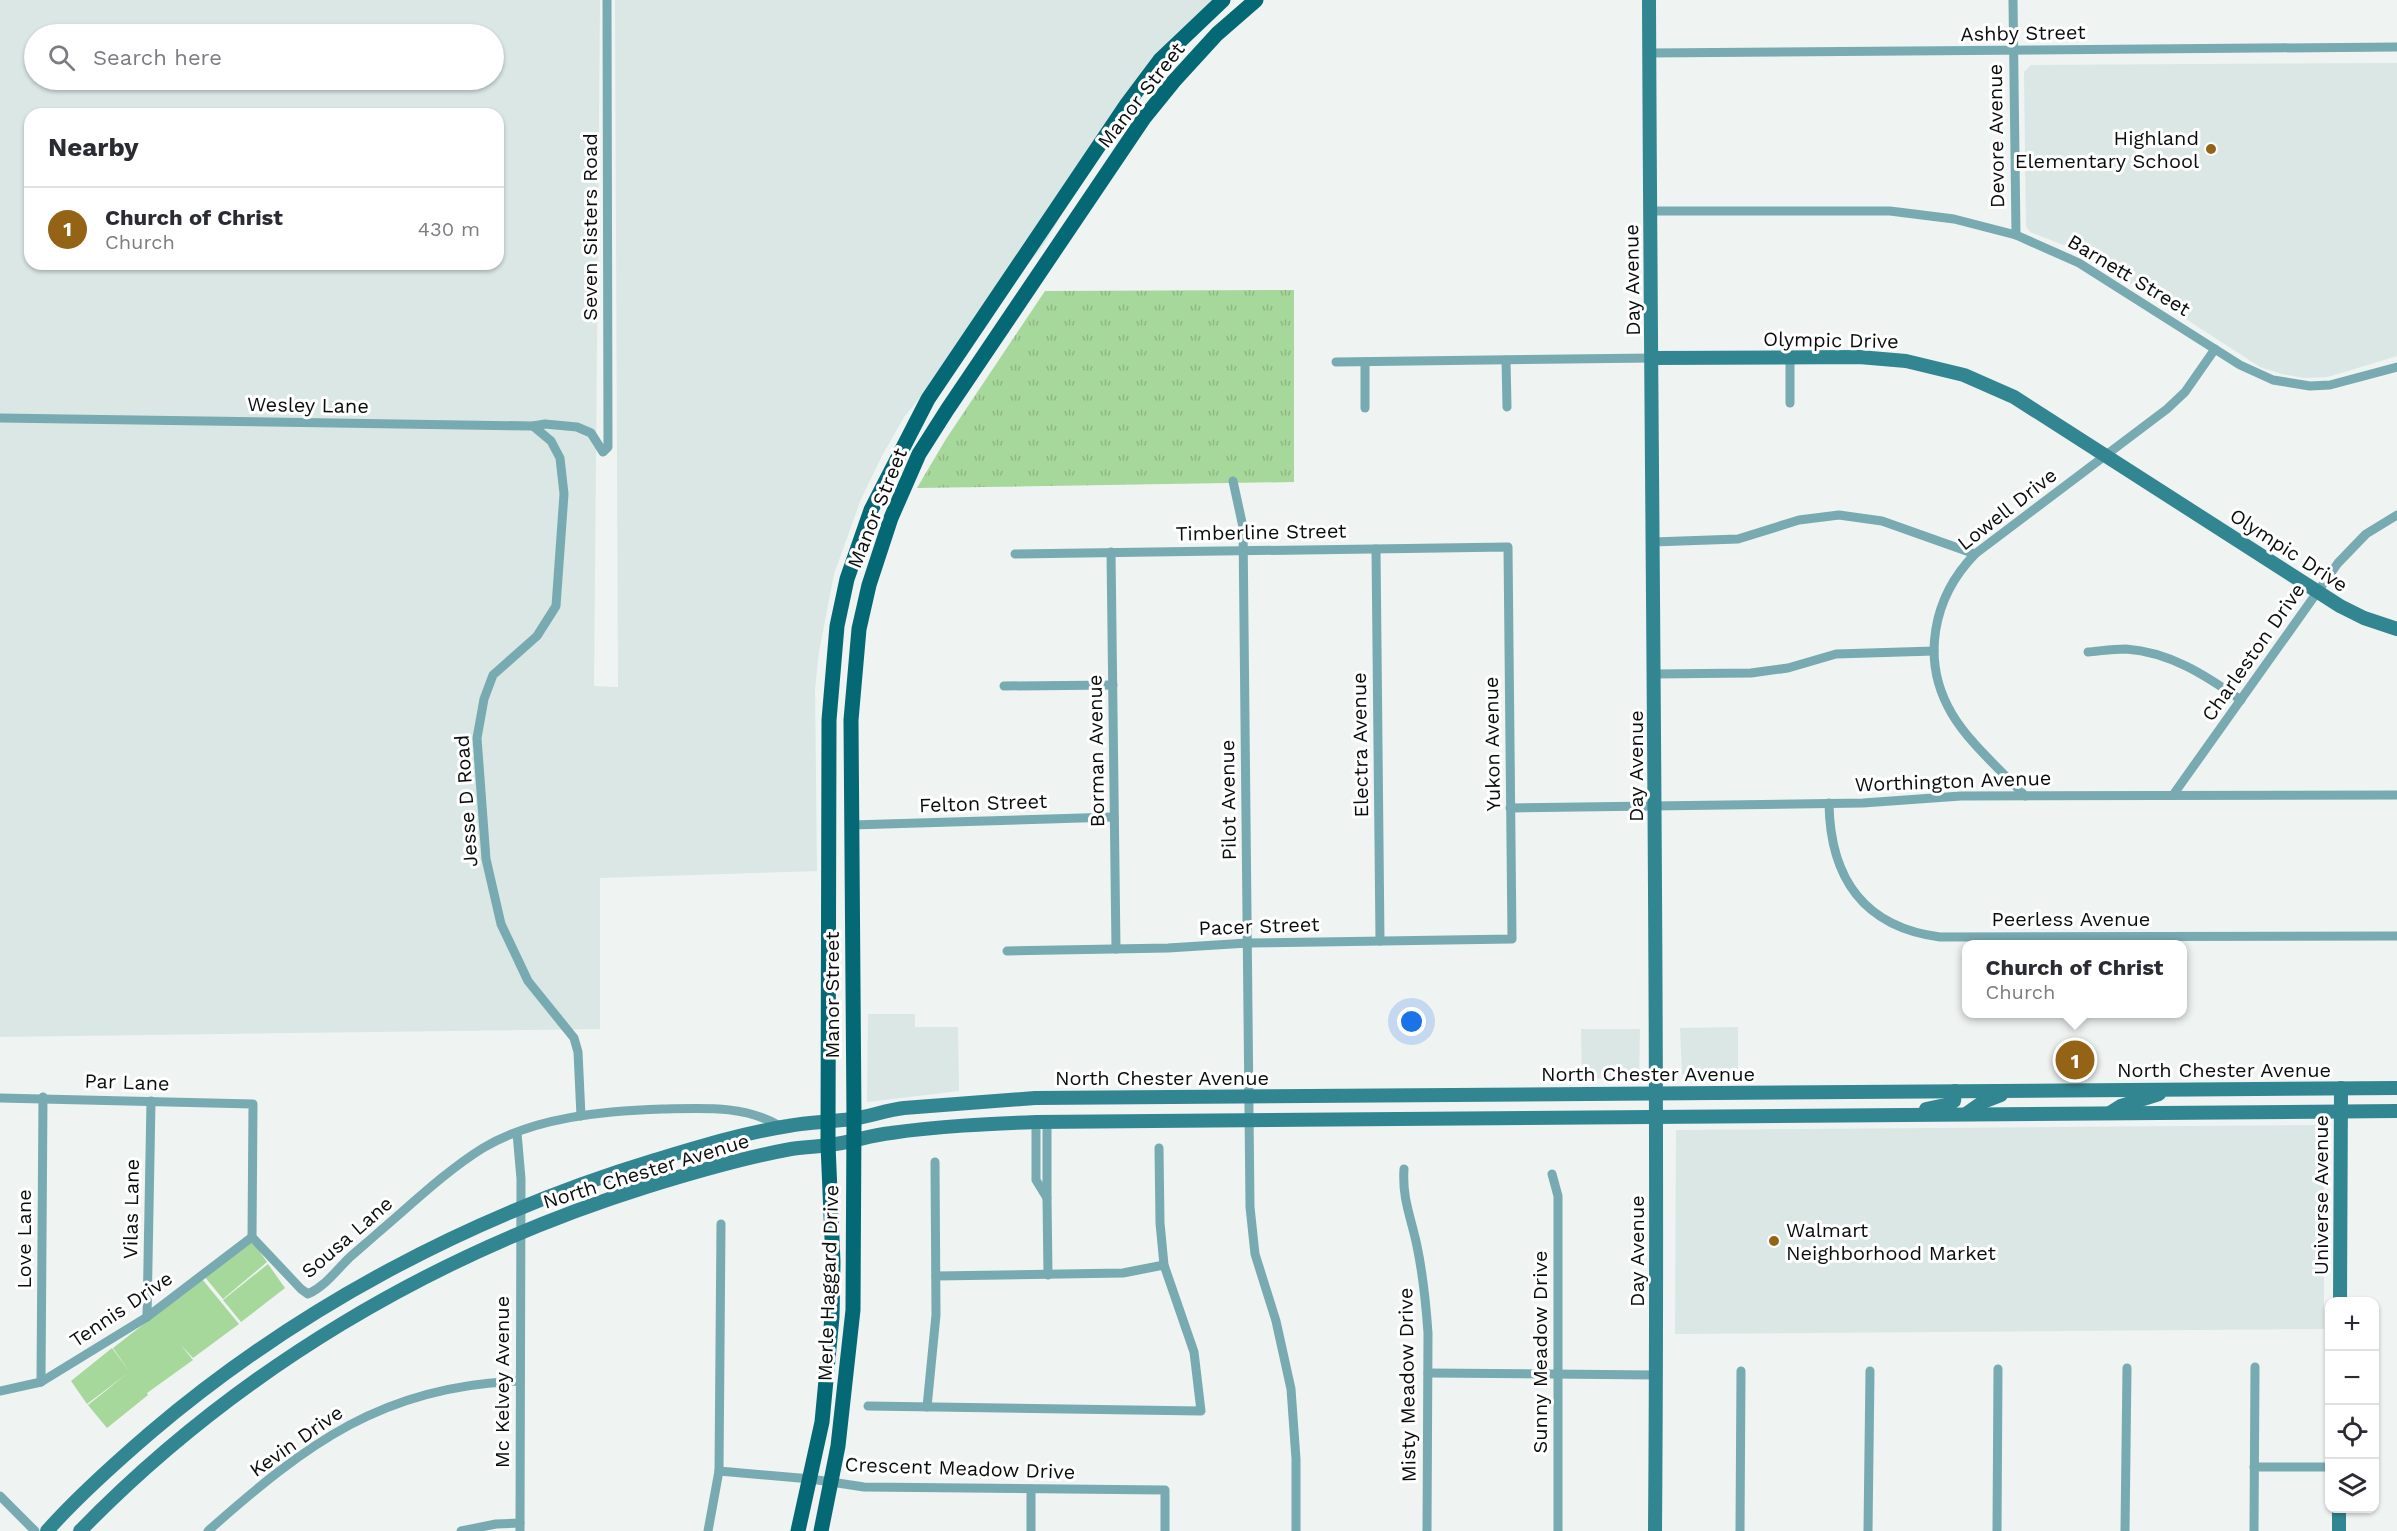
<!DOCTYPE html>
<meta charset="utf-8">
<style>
body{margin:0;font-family:"Work Sans",sans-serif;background:#f7f7f7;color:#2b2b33}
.controls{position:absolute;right:18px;bottom:18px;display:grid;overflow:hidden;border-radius:12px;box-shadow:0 2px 4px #0004}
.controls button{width:54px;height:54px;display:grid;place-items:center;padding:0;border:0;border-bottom:2px solid #e1e1e2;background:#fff;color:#2b2b33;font:30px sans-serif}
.you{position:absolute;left:1412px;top:1022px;width:21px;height:21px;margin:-15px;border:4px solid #fff;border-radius:50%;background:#1a73e8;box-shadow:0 0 0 9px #1a73e833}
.badge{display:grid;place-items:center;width:39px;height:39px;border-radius:50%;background:#956316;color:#fff;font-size:20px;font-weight:700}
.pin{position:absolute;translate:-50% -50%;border:3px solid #fff;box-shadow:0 2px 6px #0006}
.popup{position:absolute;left:1962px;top:940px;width:225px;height:78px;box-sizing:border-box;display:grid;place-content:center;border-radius:12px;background:#fff;filter:drop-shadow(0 2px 4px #0005);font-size:20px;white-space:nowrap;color:#7c7c81}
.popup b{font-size:22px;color:#2b2b33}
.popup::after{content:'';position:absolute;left:50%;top:100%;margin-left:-12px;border:12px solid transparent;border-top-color:#fff}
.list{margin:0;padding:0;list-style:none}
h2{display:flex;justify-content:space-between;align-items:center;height:78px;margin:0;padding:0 24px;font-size:26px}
h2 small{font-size:20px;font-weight:400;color:#7c7c81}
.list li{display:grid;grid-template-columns:39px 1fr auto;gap:18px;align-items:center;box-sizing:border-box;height:84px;padding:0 24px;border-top:2px solid #e1e1e2}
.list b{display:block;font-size:22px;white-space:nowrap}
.list p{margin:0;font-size:20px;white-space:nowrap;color:#7c7c81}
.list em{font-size:20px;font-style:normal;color:#7c7c81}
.icon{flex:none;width:33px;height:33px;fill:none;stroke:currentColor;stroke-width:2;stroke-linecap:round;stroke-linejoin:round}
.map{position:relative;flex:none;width:2397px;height:1531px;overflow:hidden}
.search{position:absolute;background:#fff;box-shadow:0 2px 4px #0004;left:24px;top:24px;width:480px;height:66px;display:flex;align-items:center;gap:15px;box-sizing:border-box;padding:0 21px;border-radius:33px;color:#7c7c81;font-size:22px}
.panel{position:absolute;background:#fff;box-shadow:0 2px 4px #0004;left:24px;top:108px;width:480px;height:162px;border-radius:18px}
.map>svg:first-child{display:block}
.built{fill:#dae7e5;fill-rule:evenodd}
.grass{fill:url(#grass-tufts)}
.park{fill:#a6d79b}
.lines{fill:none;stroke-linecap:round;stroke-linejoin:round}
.street{stroke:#78aab2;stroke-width:9}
.secondary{stroke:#328692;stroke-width:14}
.primary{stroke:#046975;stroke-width:15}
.poi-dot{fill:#956316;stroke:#fff;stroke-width:2}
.labels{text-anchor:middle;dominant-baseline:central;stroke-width:6;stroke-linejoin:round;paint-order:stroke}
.street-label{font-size:20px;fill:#0b0d0d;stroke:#fff}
.poi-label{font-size:20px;fill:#0b0d0d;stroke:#fff;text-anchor:end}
</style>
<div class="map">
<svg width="2397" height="1531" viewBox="0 0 2397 1531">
<defs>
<pattern id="grass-tufts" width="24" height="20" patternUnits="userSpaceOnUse" patternTransform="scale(1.5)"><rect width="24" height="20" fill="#a6d79b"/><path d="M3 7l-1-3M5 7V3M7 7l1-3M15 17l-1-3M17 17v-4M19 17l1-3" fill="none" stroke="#8eb784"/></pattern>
</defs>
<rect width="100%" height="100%" fill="#eff3f2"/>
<g class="built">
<path d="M 0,0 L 600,0 L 594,686 L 618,687 L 615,0 L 1217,0 L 1151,64 L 1043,246 L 904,417 L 883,454 L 861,499 L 834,574 L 819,652 L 815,689 L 817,871 L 600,878 L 600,1029 L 0,1037 ZM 34,34 L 494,34 L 494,80 L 34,80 ZM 30,114 L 498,114 L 498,264 L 30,264 Z"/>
<path d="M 2397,63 L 2397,356 L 2328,377 L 2305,378 L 2282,374 L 2260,367 L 2104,266 L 2069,247 L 2030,232 L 2026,226 L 2024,72 L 2031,65 Z"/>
<path d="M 868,1014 L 915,1014 L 915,1027 L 958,1027 L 959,1091 L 867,1102 Z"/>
<path d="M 1738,1027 L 1738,1079 L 1691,1079 L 1682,1074 L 1680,1028 Z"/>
<path d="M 1581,1029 L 1640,1029 L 1639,1075 L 1635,1078 L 1582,1079 Z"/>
<path d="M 2324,1125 L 2324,1329 L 1675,1334 L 1676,1130 Z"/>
</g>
<path class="grass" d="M 1294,290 L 1294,482 L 917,488 L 946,439 L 1045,291 Z"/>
<g class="park">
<path d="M 252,1241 L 267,1262 L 223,1299 L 204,1276 Z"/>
<path d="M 268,1264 L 285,1288 L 241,1322 L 223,1300 Z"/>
<path d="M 202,1279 L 239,1324 L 193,1358 L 180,1344 L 193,1360 L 147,1393 L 148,1395 L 107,1428 L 88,1405 L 128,1373 L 87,1404 L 71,1381 L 112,1348 L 130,1372 L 113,1348 Z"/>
</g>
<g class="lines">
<g class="street">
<path d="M 2013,0 L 2016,235"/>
<path d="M 1649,53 L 2397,47"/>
<path d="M 1651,211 L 1890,211 L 1954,219 L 2016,235 L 2079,263 L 2240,365 L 2273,380 L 2310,386 L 2330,385 L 2397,367"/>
<path d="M 1790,358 L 1790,403"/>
<path d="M 1506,360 L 1507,407"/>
<path d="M 1336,362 L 1652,358"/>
<path d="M 1365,362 L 1365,408"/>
<path d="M 0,418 L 533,426 L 545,424 L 577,427 L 591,433 L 603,452 L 608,447 L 607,0"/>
<path d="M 533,426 L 551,441 L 560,458 L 564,494 L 556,606 L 537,636 L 493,675 L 484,699 L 477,738 L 486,859 L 501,924 L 528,981 L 574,1038 L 578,1052 L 581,1116"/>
<path d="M 1233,481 L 1243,527 L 1250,1207 L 1255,1254 L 1276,1321 L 1291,1389 L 1296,1459 L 1296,1531"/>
<path d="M 1653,542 L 1738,539 L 1799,520 L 1839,515 L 1882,521 L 1975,554"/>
<path d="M 1376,549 L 1380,941"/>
<path d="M 1111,552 L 1116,949"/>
<path d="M 2088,652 C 2100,651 2113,649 2126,649 C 2170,652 2205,675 2241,700"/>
<path d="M 1655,674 L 1751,673 L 1788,668 L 1836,654 L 1934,651"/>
<path d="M 1004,686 L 1113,685"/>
<path d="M 2173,795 L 2338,563 L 2366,534 L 2397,515"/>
<path d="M 2025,796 C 2002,771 1969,743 1952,714 C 1920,660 1933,597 1975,554 L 2167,409 L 2185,392 L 2215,349"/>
<path d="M 1829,803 C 1830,877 1863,927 1940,937 L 2397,936"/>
<path d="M 1510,808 L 1863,803 L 1961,796 L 2397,795"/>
<path d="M 852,825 L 1114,817"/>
<path d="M 1007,951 L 1168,948 L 1248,943 L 1512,939 L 1508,547 L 1015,554"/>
<path d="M 0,1098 L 253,1104 L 252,1237 L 301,1289 L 308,1294 C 325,1286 336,1271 349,1258 C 359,1249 370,1240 380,1231 C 413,1203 446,1171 483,1148 C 535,1117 603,1111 663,1109 C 705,1108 745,1105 782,1127"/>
<path d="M 1036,1122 L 1036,1180 L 1047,1198 L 1047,1121"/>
<path d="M 517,1133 L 521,1179 L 520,1531"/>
<path d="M 1404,1169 C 1402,1199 1411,1217 1417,1246 C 1423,1275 1426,1304 1428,1333 L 1427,1531"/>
<path d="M 1552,1174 L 1558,1196 L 1558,1531"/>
<path d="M 1047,1198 L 1048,1275"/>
<path d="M 936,1276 L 1123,1273 L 1164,1265"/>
<path d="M 147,1317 L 151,1101"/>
<path d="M 1428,1373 L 1656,1375"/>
<path d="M 41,1382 L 43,1097"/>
<path d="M 0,1391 L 41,1382 L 147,1317 L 252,1237"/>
<path d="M 868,1406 L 1201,1411 L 1194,1352 L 1164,1265 L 1160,1223 L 1159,1148"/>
<path d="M 927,1407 L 936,1315 L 935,1162"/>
<path d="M 2254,1467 L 2330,1467"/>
<path d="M 719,1471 L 811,1479 L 864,1487 L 1165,1490 L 1165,1531"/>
<path d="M 0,1496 L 35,1531"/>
<path d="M 208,1531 C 306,1444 384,1385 520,1381"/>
<path d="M 461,1531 L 496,1524 L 520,1523"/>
<path d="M 708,1531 L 719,1471 L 721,1224"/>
<path d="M 1031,1531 L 1031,1489"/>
<path d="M 1740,1531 L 1741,1371"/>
<path d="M 1868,1531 L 1870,1371"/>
<path d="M 1997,1531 L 1998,1369"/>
<path d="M 2125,1531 L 2127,1368"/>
<path d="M 2254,1531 L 2255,1367"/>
</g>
<g class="secondary">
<path d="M 1649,0 C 1651,510 1659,1021 1655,1531"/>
<path d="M 1652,358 L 1859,357 L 1906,361 L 1964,375 L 2014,397 L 2340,606 L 2364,618 L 2397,629"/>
<path d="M 1926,1109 L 1950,1104 L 1954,1101 L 1955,1091"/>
<path d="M 2110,1113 L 2121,1106 L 2159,1094"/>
<path d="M 1966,1114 L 1983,1102 L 2001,1095"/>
<path d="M 2340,1302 L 2341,1088"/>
<path d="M 47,1531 C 78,1496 114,1464 150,1433 C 297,1308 470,1216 655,1160 C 698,1147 743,1133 788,1126 C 809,1122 830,1122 851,1119 C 869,1117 886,1110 904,1108 L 1035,1098 L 2397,1088"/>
<path d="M 80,1531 C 236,1371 432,1254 646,1187 C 694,1172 742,1158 791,1149 C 803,1147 816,1147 828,1145 C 850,1143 870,1135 891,1133 C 939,1126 987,1124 1036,1122 L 2397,1111"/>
<path d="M 2339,1531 L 2339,1508"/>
</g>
<g class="primary">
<path d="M 798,1531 L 822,1422 L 832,1317 L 833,1262 L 828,1145 L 829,720 L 837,626 L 847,579 L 871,510 L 928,399 L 1127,104 L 1160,60 L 1223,0"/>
<path d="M 821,1531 L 838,1446 L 853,1310 L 854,1119 L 851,720 L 859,629 L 869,585 L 891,518 L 919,454 L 947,410 L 1144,118 L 1174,81 L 1217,34 L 1256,0"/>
</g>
</g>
<g class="poi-dot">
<circle cx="2211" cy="149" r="6"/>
<circle cx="1774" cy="1241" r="6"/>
</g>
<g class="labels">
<g class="street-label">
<text transform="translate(2023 33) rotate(-1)">Ashby Street</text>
<text transform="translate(1141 95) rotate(-52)">Manor Street</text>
<text transform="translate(1996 136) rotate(-91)">Devore Avenue</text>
<text transform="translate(590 227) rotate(-90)">Seven Sisters Road</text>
<text transform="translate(2129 275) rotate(31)">Barnett Street</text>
<text transform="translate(1632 280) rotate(-91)">Day Avenue</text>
<text transform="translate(1831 340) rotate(1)">Olympic Drive</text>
<text transform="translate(308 405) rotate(1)">Wesley Lane</text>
<text transform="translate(877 508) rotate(-68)">Manor Street</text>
<text transform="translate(2007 509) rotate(-38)">Lowell Drive</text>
<text transform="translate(1261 532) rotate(-1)">Timberline Street</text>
<text transform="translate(2289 550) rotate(33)">Olympic Drive</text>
<text transform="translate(2253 652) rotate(-55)">Charleston Drive</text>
<text transform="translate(1492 744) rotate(-91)">Yukon Avenue</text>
<text transform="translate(1360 745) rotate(-91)">Electra Avenue</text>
<text transform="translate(1096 751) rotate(-91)">Borman Avenue</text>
<text transform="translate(1636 766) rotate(-90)">Day Avenue</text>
<text transform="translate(1953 781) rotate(-2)">Worthington Avenue</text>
<text transform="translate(1228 800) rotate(-91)">Pilot Avenue</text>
<text transform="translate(466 801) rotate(-94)">Jesse D Road</text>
<text transform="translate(983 803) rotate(-2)">Felton Street</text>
<text x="2071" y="919">Peerless Avenue</text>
<text transform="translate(1259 926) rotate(-2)">Pacer Street</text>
<text transform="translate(832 995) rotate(-90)">Manor Street</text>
<text x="2224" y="1070">North Chester Avenue</text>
<text x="1648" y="1074">North Chester Avenue</text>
<text x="1162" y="1078">North Chester Avenue</text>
<text transform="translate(127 1082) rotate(2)">Par Lane</text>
<text transform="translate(646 1171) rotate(-17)">North Chester Avenue</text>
<text transform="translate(2321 1195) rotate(-90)">Universe Avenue</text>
<text transform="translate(131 1209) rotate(-89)">Vilas Lane</text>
<text transform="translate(347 1237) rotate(-41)">Sousa Lane</text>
<text transform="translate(24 1239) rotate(-90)">Love Lane</text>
<text transform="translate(1637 1251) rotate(-90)">Day Avenue</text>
<text transform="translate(828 1283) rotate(-88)">Merle Haggard Drive</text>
<text transform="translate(121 1309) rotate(-34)">Tennis Drive</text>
<text transform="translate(1540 1352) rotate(-90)">Sunny Meadow Drive</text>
<text transform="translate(502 1382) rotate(-90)">Mc Kelvey Avenue</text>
<text transform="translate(1407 1385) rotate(-91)">Misty Meadow Drive</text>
<text transform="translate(296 1441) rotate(-35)">Kevin Drive</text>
<text transform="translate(960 1468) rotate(2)">Crescent Meadow Drive</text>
</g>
<g class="poi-label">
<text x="2199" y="138">Highland<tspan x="2199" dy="23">Elementary School</tspan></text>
<text x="1786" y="1230" text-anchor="start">Walmart<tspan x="1786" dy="23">Neighborhood Market</tspan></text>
</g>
</g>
</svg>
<div class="controls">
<button>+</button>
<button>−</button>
<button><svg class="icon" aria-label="locate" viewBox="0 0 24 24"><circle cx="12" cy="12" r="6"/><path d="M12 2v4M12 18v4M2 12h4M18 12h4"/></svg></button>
<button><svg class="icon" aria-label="layers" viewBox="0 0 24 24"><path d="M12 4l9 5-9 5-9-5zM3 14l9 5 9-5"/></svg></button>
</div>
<div class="you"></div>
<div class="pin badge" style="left:2075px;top:1060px">1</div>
<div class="popup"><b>Church of Christ</b>Church</div>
<div class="search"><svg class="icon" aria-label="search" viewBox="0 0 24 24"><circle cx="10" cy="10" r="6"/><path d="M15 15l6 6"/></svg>Search here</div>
<section class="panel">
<h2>Nearby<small></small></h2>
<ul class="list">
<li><span class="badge">1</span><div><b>Church of Christ</b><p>Church</p></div><em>430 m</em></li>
</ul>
</section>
</div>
